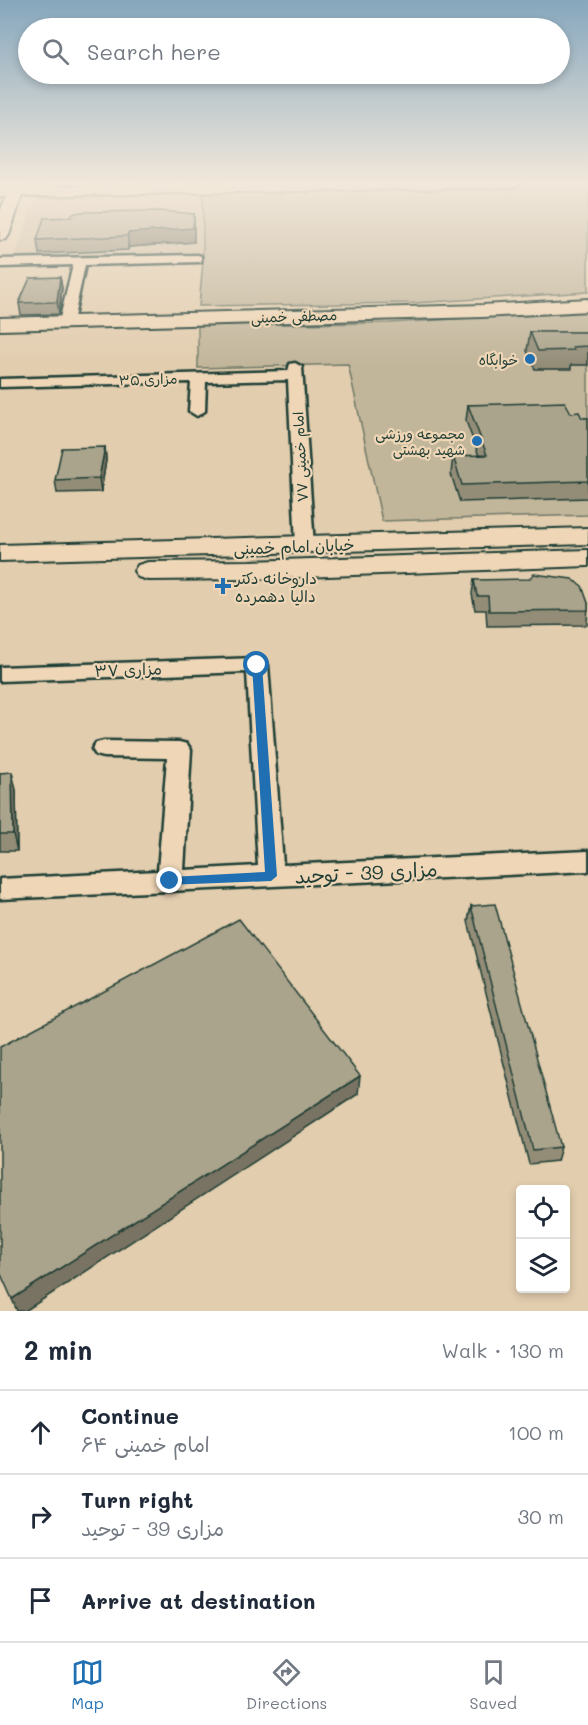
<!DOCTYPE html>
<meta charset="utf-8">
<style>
body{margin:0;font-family:Mali,"Playpen Sans Arabic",sans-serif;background:#f2f2f3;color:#1f2937}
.controls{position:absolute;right:18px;bottom:18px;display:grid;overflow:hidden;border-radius:6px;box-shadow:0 3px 9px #0003}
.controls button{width:54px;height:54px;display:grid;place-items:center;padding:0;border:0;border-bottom:2px solid #e0e1e3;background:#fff;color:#1f2937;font:30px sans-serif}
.stop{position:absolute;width:18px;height:18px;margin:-14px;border:4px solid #1f6fb2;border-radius:50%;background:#fff}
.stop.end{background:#1f6fb2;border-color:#fff;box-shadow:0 2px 6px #0008}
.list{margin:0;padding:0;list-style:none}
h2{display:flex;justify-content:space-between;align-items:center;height:78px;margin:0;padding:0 24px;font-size:26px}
h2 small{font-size:20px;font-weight:400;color:#747a83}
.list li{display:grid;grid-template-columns:39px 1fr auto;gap:18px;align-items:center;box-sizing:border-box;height:84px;padding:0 24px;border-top:2px solid #e0e1e3}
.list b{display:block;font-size:22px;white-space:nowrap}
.list p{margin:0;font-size:20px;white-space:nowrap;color:#747a83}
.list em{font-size:20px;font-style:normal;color:#747a83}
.icon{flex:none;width:33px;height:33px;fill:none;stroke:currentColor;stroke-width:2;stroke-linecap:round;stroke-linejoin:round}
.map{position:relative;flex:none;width:588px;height:1311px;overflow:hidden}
.search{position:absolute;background:#fff;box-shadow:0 3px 9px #0003;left:18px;right:18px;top:18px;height:66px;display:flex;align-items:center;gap:15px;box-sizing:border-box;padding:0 21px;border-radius:33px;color:#747a83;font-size:22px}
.sheet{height:330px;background:#fff}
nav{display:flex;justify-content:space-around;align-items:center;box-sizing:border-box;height:84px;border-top:2px solid #e0e1e3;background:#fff;font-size:16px;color:#747a83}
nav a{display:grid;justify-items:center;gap:3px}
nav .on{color:#1f6fb2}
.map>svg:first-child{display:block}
.built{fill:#cebea2}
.green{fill:#c1b59a;stroke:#707967;stroke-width:1.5}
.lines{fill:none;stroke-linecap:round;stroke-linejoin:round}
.street-casing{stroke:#1f3d34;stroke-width:5}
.secondary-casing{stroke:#1f3d34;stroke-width:4}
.street{fill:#eed6b6;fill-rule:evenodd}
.secondary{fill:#eed6b6;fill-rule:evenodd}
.wall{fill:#938d78;stroke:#1f3d34;stroke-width:1.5}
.shaded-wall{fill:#787362;stroke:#1f3d34;stroke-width:1.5}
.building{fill:#aba48c;stroke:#1f3d34;stroke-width:1.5}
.route{fill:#1f6fb2}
.poi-dot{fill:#1f6fb2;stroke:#eed6b6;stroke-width:2}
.labels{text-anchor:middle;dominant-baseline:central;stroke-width:4.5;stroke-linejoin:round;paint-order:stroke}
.far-street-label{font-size:14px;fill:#1f3d34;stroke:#eed6b6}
.far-poi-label{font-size:14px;fill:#1f3d34;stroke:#eed6b6;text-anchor:end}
.street-label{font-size:16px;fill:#1f3d34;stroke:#eed6b6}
.poi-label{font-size:16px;fill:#1f3d34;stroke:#eed6b6;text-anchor:start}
.near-street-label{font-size:20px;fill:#1f3d34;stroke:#eed6b6}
</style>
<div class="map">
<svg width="588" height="1311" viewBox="0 0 588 1311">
<rect width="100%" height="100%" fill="#e2cdae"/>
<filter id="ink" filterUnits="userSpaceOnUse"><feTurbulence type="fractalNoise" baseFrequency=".0167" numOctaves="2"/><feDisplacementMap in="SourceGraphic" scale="12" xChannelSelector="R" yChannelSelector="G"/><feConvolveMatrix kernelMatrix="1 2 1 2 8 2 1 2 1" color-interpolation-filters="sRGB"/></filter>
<g filter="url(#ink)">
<path class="built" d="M 203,191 L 203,256 L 14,260 L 36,196 Z"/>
<g class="green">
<path d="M 588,183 L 588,292 L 414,303 L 199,306 L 203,261 L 203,191 Z"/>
<path d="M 588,311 L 588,515 L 382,521 L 348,364 L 198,368 L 198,325 L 390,323 Z"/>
</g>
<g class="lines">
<g class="street-casing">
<g id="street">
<path d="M 197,255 L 201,256 L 201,262 L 85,265 L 73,322 L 66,326 L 59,322 L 73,265 L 0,267 L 0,259 Z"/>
<path d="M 295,363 L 302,367 L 314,546 L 312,550 L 298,550 L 296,546 L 288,380 L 206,382 L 205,411 L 197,416 L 189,411 L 191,382 L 0,387 L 0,379 L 288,371 L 290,364 Z"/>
<path d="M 257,658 L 264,660 L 268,665 L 283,865 L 588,851 L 588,871 L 0,899 L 0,879 L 158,871 L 167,758 L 104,757 L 96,755 L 92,749 L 96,743 L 104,741 L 179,742 L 187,744 L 191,750 L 184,870 L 258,866 L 247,672 L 0,681 L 0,667 Z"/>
</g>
</g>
<g class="secondary-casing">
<g id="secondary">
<path d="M 11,182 L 27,182 L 25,187 L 257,182 L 522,182 L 514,187 L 22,196 L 9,235 L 6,239 L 0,240 L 0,212 L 6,197 L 0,197 L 0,187 L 9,187 Z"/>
<path d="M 588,299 L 588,311 L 483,317 L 0,330 L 0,318 L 483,305 Z"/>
<path d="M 588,528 L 588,544 L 0,561 L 0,545 Z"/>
<path d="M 588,550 L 588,566 L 250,579 L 148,580 L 138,577 L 134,571 L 138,565 L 148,562 L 250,561 Z"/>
</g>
</g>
<use href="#street" class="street"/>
<use href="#secondary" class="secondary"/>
</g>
<g class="wall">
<path d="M 194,214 L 194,242 L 129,247 L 128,250 L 39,254 L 37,240 Z"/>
<path d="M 60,277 L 62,288 L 59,314 L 21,315 L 19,303 Z"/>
<path d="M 530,332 L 588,332 L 588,365 L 571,365 L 571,369 L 535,369 L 527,351 Z"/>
<path d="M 468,405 L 571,413 L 582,418 L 588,418 L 588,498 L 460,502 L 451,474 L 453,456 L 479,456 L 466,421 Z"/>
<path d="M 105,447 L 106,460 L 101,492 L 57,493 L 55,480 Z"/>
<path d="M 474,580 L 588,603 L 587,625 L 487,626 L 486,610 L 475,610 L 472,594 Z"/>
<path d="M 0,773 L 16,790 L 17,851 L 0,851 Z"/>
<path d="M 471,906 L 561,1147 L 557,1161 L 529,1164 L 468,921 Z"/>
</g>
<g class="shaded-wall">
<path d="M 194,214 L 194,242 L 129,247 L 128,250 L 128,233 Z"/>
<path d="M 60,277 L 62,288 L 59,314 L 57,302 Z"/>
<path d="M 105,447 L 106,460 L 101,492 L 99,478 Z"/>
<path d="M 12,772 L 16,790 L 17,851 L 13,834 Z"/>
<path d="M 360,1076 L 358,1094 L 25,1311 L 17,1311 L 12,1299 Z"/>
</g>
<g class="building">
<path d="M 161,211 L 194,214 L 193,228 L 128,233 L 127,236 L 37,240 L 44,218 L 72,217 L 72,214 L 81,212 Z"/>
<path d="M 60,277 L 57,302 L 19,303 L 30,278 Z"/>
<path d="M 530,332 L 588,332 L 588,346 L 572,347 L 574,350 L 538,351 Z"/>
<path d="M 565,402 L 571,413 L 579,412 L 582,418 L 588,418 L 588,481 L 462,485 L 453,456 L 487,455 L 468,405 Z"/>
<path d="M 105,447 L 99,478 L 55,480 L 62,448 Z"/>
<path d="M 534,574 L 572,579 L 582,586 L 588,603 L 588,610 L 489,611 L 488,596 L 477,596 L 474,580 L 529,579 Z"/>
<path d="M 12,772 L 13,834 L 0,834 L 0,773 Z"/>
<path d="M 495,904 L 561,1147 L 533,1150 L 471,906 Z"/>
<path d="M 239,919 L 360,1076 L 12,1299 L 0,1272 L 0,1047 Z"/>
</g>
</g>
<linearGradient id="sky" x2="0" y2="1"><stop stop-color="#86a7bd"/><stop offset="0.5" stop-color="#f2e8db"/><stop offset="1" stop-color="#f2e8db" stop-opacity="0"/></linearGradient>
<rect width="588" height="366" fill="url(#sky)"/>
<path class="route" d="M 257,662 L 262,665 L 277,876 L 271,881 L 166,885 L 166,878 L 170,877 L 265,872 L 252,665 Z"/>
<g class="poi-dot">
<circle cx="530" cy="359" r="6"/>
<circle cx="477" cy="441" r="6"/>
<path d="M220 577h6v6h6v6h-6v6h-6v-6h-6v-6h6z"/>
</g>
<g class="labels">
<g class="far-street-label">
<text transform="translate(294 316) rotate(-2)">مصطفی خمینی</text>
<text transform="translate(148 379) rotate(-2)">مزاری ۳۵</text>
<text transform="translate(300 457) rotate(-93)">امام خمینی ۷۷</text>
</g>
<g class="far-poi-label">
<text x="518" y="359">خوابگاه</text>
<text x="465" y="433">مجموعه ورزشی<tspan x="465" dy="16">شهید بهشتی</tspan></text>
</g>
<g class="street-label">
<text transform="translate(294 546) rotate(-2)">خیابان امام خمینی</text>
<text transform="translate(128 669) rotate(-2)">مزاری ۳۷</text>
</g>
<g class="poi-label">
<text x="235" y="577">داروخانه دکتر<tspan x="235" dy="18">دالیا دهمرده</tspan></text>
</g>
<g class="near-street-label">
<text transform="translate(366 872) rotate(-3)">مزاری 39 - توحید</text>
</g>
</g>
</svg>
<div class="controls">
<button><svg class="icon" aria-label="locate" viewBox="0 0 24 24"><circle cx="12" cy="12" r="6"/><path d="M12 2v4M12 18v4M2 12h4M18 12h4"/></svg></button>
<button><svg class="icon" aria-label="layers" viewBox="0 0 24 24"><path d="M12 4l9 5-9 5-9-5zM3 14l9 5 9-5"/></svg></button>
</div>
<div class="stop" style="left:257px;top:665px"></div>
<div class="stop end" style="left:170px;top:881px"></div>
<div class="search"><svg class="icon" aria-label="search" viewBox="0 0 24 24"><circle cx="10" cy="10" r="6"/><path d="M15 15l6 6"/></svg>Search here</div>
</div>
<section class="sheet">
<h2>2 min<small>Walk · 130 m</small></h2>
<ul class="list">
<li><svg class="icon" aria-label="ahead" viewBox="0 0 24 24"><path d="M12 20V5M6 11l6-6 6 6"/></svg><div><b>Continue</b><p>امام خمینی ۶۴</p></div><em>100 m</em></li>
<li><svg class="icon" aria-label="right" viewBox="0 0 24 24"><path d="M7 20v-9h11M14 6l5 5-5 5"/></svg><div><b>Turn right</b><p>مزاری 39 - توحید</p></div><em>30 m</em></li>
<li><svg class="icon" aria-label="arrive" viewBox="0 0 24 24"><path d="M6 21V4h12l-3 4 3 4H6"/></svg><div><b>Arrive at destination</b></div></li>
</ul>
</section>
<nav>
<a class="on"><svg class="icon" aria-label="map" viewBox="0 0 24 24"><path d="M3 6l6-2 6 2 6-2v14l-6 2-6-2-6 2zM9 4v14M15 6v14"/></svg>Map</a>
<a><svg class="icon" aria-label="directions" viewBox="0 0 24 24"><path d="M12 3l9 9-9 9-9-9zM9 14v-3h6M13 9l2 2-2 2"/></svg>Directions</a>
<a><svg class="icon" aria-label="saved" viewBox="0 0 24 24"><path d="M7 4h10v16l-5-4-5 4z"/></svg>Saved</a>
</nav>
